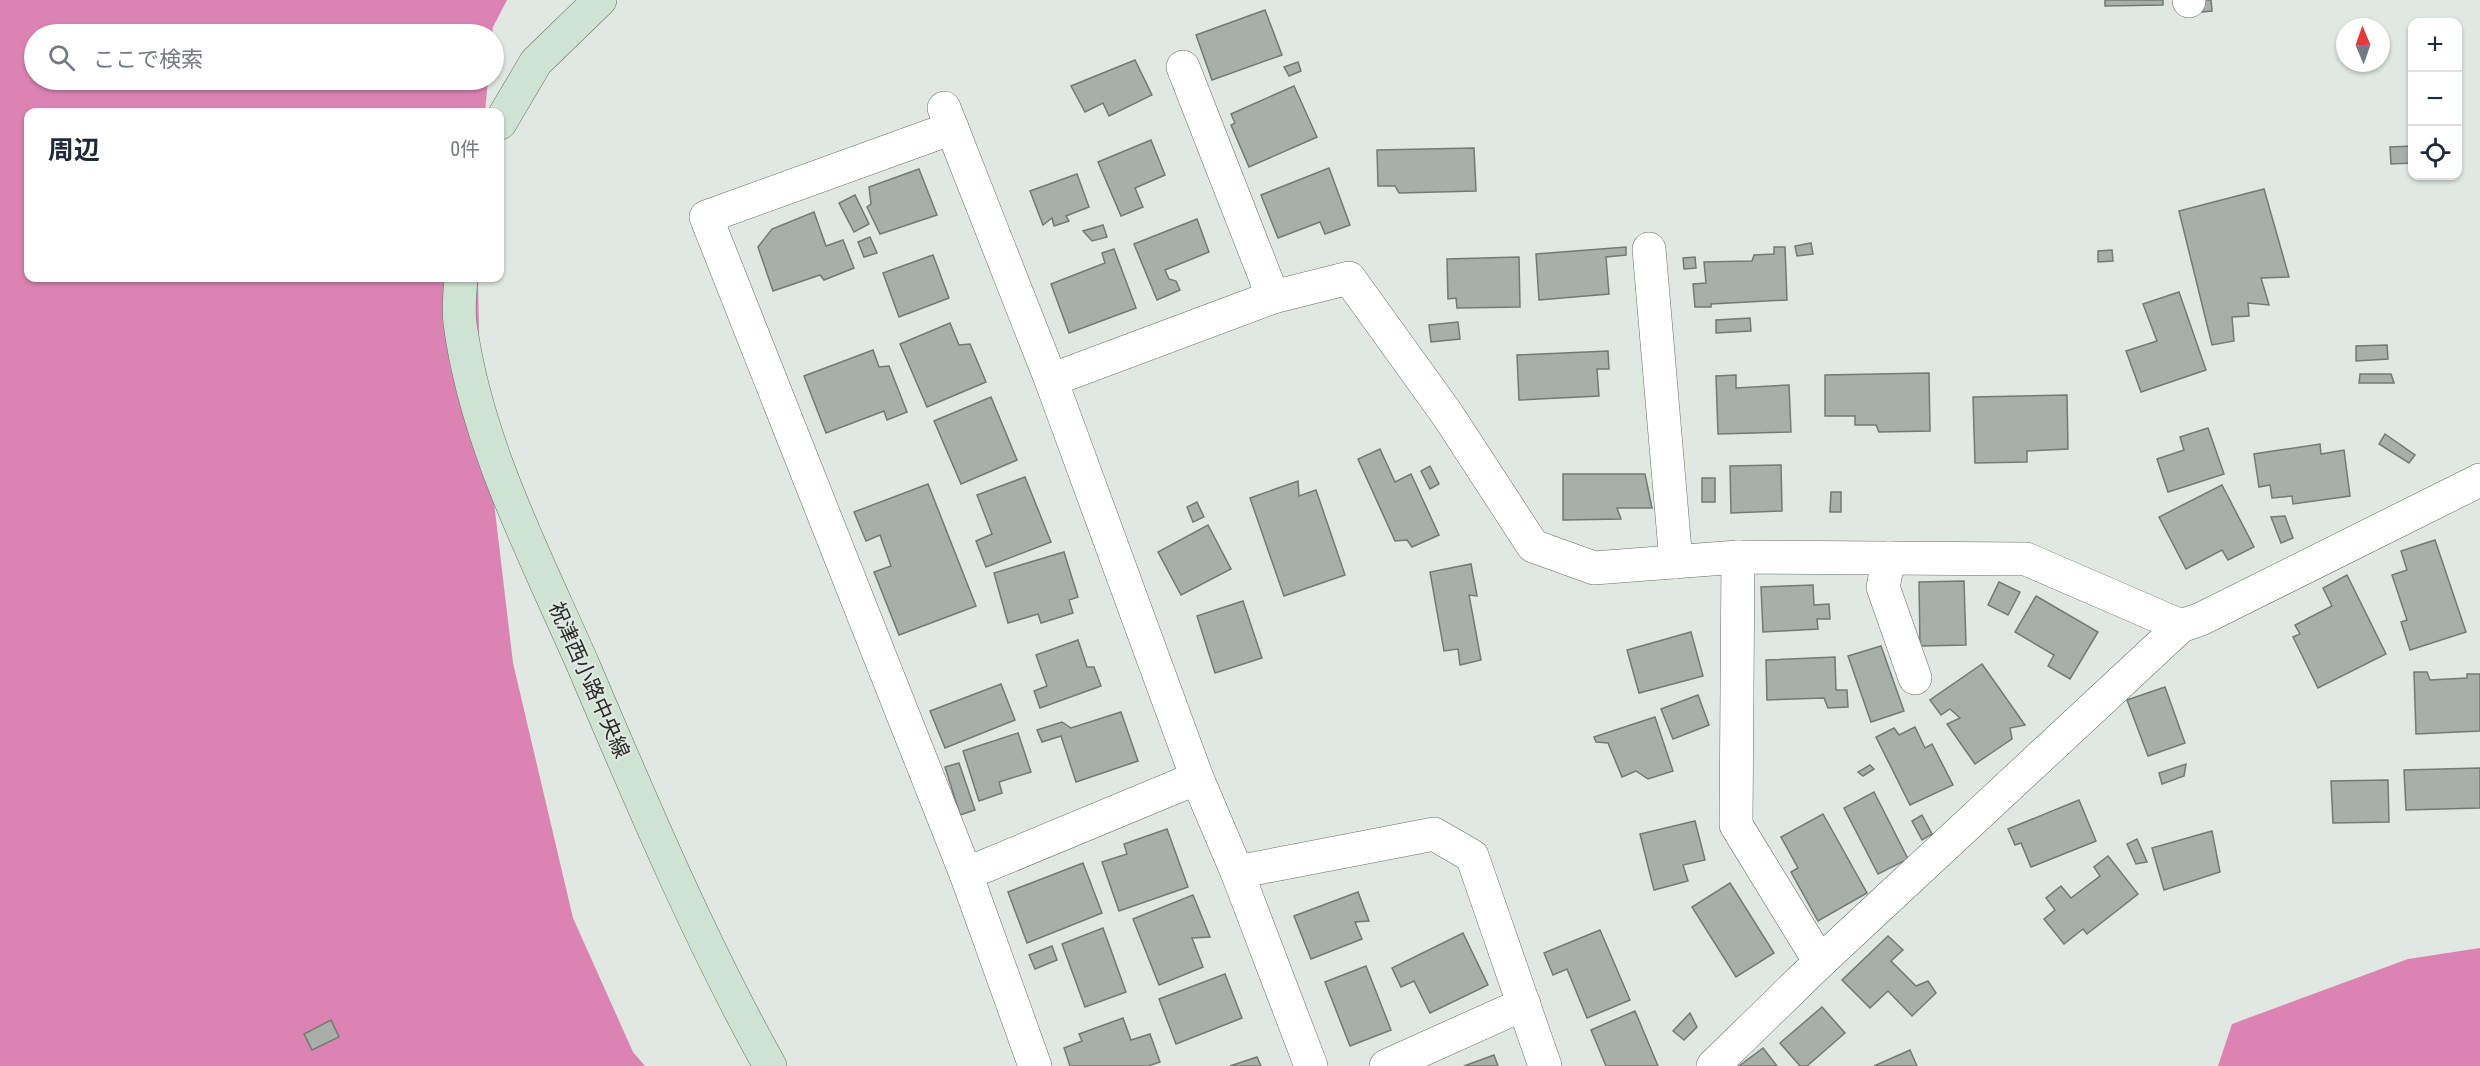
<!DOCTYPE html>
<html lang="ja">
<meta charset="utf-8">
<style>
body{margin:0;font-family:"Roboto Condensed","Noto Sans JP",sans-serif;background:#f2f2f3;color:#1f2937}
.controls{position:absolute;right:18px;top:18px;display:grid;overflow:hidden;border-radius:12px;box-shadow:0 2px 4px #0004}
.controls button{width:54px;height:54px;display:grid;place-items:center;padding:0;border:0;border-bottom:2px solid #e0e1e3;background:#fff;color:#1f2937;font:30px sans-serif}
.compass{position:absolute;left:2336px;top:18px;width:54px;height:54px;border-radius:50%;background:#fff;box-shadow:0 2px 4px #0004;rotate:358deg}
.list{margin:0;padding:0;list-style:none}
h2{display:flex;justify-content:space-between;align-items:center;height:78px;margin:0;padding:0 24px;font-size:26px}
h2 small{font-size:20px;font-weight:400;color:#747a83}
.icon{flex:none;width:33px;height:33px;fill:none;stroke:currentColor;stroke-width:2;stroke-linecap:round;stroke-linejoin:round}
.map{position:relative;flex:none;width:2480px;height:1066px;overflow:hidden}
.search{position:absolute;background:#fff;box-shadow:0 2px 4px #0004;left:24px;top:24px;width:480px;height:66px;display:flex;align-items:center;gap:15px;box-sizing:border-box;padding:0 21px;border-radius:33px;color:#747a83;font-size:22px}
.panel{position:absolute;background:#fff;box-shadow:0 2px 4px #0004;left:24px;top:108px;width:480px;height:174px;border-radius:12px}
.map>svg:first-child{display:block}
.forest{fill:#db84b4}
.building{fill:#a8afa9;stroke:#737973;stroke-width:1.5}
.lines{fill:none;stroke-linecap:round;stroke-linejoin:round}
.minor-casing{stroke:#676e68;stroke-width:34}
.secondary-casing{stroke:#676e68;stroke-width:34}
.minor{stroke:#fff;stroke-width:33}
.secondary{stroke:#cee3d2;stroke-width:33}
.labels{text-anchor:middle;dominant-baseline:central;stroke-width:4.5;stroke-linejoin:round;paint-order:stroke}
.street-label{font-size:21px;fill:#282b29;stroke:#e0e8e1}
</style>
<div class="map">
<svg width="2480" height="1066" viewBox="0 0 2480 1066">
<rect width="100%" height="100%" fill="#e0e8e1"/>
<g class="forest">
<path d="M 0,0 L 507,0 L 493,27 L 492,34 L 34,34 L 34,80 L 488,80 L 485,112 L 28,112 L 28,278 L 478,278 L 480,384 L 513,663 L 573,918 L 633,1052 L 645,1066 L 0,1066 Z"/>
<path d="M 2480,948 L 2480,1066 L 2218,1066 L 2232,1024 L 2408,959 Z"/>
</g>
<g class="building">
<path d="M 2105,0 L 2163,0 L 2163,5 L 2105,6 Z"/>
<path d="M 2201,0 L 2211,0 L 2212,11 L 2202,12 Z"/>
<path d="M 1265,10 L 1282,55 L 1212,80 L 1196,35 Z"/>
<path d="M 1135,60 L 1152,95 L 1109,116 L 1103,103 L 1085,112 L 1071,86 Z"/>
<path d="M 1298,62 L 1301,71 L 1289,76 L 1284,67 Z"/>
<path d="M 1294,86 L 1317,137 L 1249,167 L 1231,125 L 1235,123 L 1231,114 Z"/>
<path d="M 1151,140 L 1165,175 L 1135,188 L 1143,207 L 1121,216 L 1098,162 Z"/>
<path d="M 2412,146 L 2412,163 L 2391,164 L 2390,147 Z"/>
<path d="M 1474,148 L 1476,191 L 1399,193 L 1395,186 L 1378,186 L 1377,150 Z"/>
<path d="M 1329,168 L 1350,225 L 1325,234 L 1320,222 L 1278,238 L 1261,195 Z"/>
<path d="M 919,169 L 937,215 L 880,234 L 867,207 L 871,204 L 869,187 Z"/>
<path d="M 1077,174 L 1089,207 L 1066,216 L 1069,221 L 1054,226 L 1052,218 L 1043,225 L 1030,191 Z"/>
<path d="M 2264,189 L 2289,277 L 2261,278 L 2269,305 L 2248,303 L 2249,316 L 2232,317 L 2234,341 L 2212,345 L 2179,211 Z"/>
<path d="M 855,195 L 869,224 L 854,232 L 839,203 Z"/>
<path d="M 814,212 L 826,246 L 843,240 L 854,268 L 824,280 L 820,275 L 773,291 L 758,247 L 772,229 Z"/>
<path d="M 1197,219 L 1209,252 L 1165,270 L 1169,279 L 1176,281 L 1180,290 L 1157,300 L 1134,244 Z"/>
<path d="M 1103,225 L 1107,237 L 1092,241 L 1083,231 Z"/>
<path d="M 870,237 L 877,253 L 864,257 L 858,242 Z"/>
<path d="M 1811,243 L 1813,254 L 1797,256 L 1795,246 Z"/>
<path d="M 1626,247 L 1626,255 L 1606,257 L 1609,294 L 1539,300 L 1536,254 Z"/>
<path d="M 1774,247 L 1785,247 L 1787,300 L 1711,304 L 1711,307 L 1695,307 L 1693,284 L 1706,283 L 1704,262 L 1752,261 L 1754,255 L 1774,254 Z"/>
<path d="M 1114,249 L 1136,308 L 1069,333 L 1051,284 L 1105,263 L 1102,253 Z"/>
<path d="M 2112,250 L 2113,261 L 2098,262 L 2098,251 Z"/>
<path d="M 933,255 L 949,298 L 899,317 L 883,273 Z"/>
<path d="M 1519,257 L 1520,307 L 1457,308 L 1456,298 L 1448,299 L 1447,259 Z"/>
<path d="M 1695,257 L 1696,268 L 1684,269 L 1683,258 Z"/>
<path d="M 2179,292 L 2206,370 L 2141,392 L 2126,351 L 2157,341 L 2143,304 Z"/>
<path d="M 1750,318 L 1751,331 L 1716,333 L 1716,320 Z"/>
<path d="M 1458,322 L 1460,339 L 1431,342 L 1429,325 Z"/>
<path d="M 950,323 L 959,345 L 970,344 L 986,382 L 927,407 L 900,344 Z"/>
<path d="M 2387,345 L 2388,359 L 2356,361 L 2356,346 Z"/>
<path d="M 873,350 L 879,367 L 889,366 L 907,412 L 887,420 L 884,411 L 826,433 L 804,376 Z"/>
<path d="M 1608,351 L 1609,369 L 1597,369 L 1599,396 L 1519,400 L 1517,355 Z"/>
<path d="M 1929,373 L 1930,431 L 1879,432 L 1876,425 L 1855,425 L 1855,416 L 1825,416 L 1825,375 Z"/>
<path d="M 2360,374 L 2391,374 L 2394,383 L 2359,383 Z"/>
<path d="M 1736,375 L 1736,388 L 1789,385 L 1791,432 L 1718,434 L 1716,376 Z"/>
<path d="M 2067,395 L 2068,449 L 2027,451 L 2027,462 L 1975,463 L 1973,397 Z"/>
<path d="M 991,397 L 1017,460 L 961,484 L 934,421 Z"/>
<path d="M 2208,428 L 2224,474 L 2168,492 L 2157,459 L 2184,450 L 2180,437 Z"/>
<path d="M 2385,434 L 2415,455 L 2409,463 L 2379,444 Z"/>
<path d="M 2320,444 L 2321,454 L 2344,450 L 2350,496 L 2293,504 L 2292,496 L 2272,498 L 2270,485 L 2259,487 L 2254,454 Z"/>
<path d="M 1380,449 L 1395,482 L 1411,474 L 1439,535 L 1412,547 L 1407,540 L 1395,541 L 1358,459 Z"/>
<path d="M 1781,465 L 1782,511 L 1731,513 L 1730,466 Z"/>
<path d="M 1430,466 L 1439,484 L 1430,489 L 1421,471 Z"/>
<path d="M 1563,474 L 1645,474 L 1652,508 L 1617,508 L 1621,519 L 1563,520 Z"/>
<path d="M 1025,477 L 1051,542 L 986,567 L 976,541 L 992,534 L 977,495 Z"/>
<rect x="1702" y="478" width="13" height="24"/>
<path d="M 1298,481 L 1299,496 L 1316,490 L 1345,575 L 1284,596 L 1250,498 Z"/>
<path d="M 928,484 L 976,606 L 899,635 L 874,572 L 891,566 L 880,535 L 866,541 L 854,512 Z"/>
<path d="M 2222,485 L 2254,547 L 2228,560 L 2222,550 L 2186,569 L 2159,517 Z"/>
<path d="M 1831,492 L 1841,492 L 1841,512 L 1830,512 Z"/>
<path d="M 1197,502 L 1204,517 L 1193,522 L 1187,507 Z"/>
<path d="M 2285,516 L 2293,538 L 2281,543 L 2271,517 Z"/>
<path d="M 1208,525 L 1231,569 L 1181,595 L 1158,552 Z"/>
<path d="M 2435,540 L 2466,632 L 2410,650 L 2401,622 L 2407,620 L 2392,575 L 2407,570 L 2401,551 Z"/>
<path d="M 1064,552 L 1078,597 L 1069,600 L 1073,613 L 1041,623 L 1038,614 L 1008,623 L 994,573 Z"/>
<path d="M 1471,564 L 1477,596 L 1469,595 L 1481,660 L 1460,665 L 1458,649 L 1444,651 L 1430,572 Z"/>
<path d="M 2347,575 L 2386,654 L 2318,688 L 2293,637 L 2300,634 L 2295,625 L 2332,606 L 2323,588 Z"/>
<path d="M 1964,581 L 1966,645 L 1920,646 L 1919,582 Z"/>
<path d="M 1999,582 L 2020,592 L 2008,615 L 1988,605 Z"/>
<path d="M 1813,585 L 1814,605 L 1829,604 L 1830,619 L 1817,619 L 1818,629 L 1763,632 L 1761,587 Z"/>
<path d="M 2036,596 L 2098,632 L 2070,679 L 2048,666 L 2054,655 L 2015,632 Z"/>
<path d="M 1243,601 L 1262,658 L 1215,673 L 1197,616 Z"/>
<path d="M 1691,632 L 1703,676 L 1639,693 L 1627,650 Z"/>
<path d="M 1078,640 L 1087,667 L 1094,667 L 1101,686 L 1040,708 L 1034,691 L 1047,686 L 1036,655 Z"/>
<path d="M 1881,646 L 1904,711 L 1871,722 L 1848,656 Z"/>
<path d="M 1835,657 L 1836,690 L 1847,690 L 1848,707 L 1828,708 L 1824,698 L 1767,700 L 1766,660 Z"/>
<path d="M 1982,664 L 2025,725 L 2010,728 L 2012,739 L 1975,764 L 1947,724 L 1960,718 L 1950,709 L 1941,715 L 1930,700 Z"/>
<path d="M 2414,672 L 2427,672 L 2430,680 L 2467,678 L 2467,674 L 2480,674 L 2480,731 L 2416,734 Z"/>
<path d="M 1001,684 L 1015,720 L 945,748 L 930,711 Z"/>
<path d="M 2165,687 L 2185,743 L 2148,756 L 2127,700 Z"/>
<path d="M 1698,695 L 1709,725 L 1673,739 L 1661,709 Z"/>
<path d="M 1121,712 L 1138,761 L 1076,782 L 1061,736 L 1042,742 L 1037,730 L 1062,722 L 1071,728 Z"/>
<path d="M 1655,717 L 1673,771 L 1648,779 L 1636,771 L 1622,777 L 1608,743 L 1596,742 L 1594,737 Z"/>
<path d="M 1915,727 L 1925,748 L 1932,744 L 1953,785 L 1910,805 L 1876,737 L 1894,728 L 1899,735 Z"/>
<path d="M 1018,733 L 1031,772 L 999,782 L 1002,793 L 979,801 L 963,751 Z"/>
<path d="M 959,763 L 975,810 L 960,815 L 945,767 Z"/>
<path d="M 2186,764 L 2184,776 L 2162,784 L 2159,773 Z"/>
<path d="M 1870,765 L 1874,769 L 1863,776 L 1858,772 Z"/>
<path d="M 2480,768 L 2480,808 L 2406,810 L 2404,770 Z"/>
<path d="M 2388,780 L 2389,822 L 2333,823 L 2331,781 Z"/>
<path d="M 1874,792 L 1908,859 L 1878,874 L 1844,808 Z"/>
<path d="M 2079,800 L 2096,841 L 2031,867 L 2021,843 L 2015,845 L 2008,829 Z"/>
<path d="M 1823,814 L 1867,893 L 1818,921 L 1791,872 L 1798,868 L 1781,837 Z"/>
<path d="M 1922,815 L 1932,834 L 1922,840 L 1912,821 Z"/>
<path d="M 1695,821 L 1705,860 L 1683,865 L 1688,881 L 1654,890 L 1640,834 Z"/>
<path d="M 1167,829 L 1188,887 L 1119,911 L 1102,862 L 1127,854 L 1124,844 Z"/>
<path d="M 2212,831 L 2220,872 L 2164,890 L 2152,848 Z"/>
<path d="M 2137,839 L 2147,862 L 2136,864 L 2127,844 Z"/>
<path d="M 2108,856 L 2138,894 L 2087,934 L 2083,929 L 2064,944 L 2044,919 L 2055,910 L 2046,898 L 2061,886 L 2071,898 L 2100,876 L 2094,867 Z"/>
<path d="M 1083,863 L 1102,913 L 1027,943 L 1008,892 Z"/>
<path d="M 1730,883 L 1774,953 L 1736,977 L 1692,907 Z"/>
<path d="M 1358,892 L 1369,921 L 1355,922 L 1362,939 L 1311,959 L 1294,916 Z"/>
<path d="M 1193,895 L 1210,937 L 1192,938 L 1203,967 L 1159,985 L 1133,919 Z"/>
<path d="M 1103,928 L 1126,992 L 1085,1007 L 1062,944 Z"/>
<path d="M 1600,930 L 1630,1000 L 1587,1018 L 1567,969 L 1553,975 L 1544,953 Z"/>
<path d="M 1463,933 L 1488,985 L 1430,1013 L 1414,981 L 1401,987 L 1392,968 Z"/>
<path d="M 1888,936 L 1903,950 L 1891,961 L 1916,986 L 1928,981 L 1936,993 L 1912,1016 L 1888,991 L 1870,1008 L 1842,980 Z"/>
<path d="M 1052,946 L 1057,960 L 1035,969 L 1029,955 Z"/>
<path d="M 1366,966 L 1391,1030 L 1350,1046 L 1325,982 Z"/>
<path d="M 1225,974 L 1242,1018 L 1176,1044 L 1159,999 Z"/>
<path d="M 1822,1007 L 1845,1033 L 1807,1066 L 1800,1066 L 1780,1043 Z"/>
<path d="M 1635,1011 L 1658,1066 L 1606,1066 L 1591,1030 Z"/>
<path d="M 1690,1013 L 1697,1027 L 1684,1040 L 1673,1031 Z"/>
<path d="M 1123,1018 L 1131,1040 L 1150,1034 L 1160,1062 L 1148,1066 L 1070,1066 L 1064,1048 L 1082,1041 L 1079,1034 Z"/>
<path d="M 331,1020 L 339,1037 L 312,1050 L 304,1034 Z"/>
<path d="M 1763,1048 L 1777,1066 L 1739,1066 Z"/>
<path d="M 1910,1050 L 1917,1066 L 1874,1066 Z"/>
<path d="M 1494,1055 L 1498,1066 L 1464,1066 Z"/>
<path d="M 1257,1057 L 1261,1066 L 1230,1066 Z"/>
</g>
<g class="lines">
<g class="minor-casing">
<g id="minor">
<path d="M 2189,0 L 2189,1"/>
<path d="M 1183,67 L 1273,297"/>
<path d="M 944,108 L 1051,380 L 1197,778 L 1237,872 L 1311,1066"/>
<path d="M 952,128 L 706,217 L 966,874 L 1035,1066"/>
<path d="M 1649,249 L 1676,562"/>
<path d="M 1051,380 L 1273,297 L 1349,278 L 1447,414 L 1533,546 L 1594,568 L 1738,557 L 2026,559 L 2181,626 L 2201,619 L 2480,480"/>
<path d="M 1738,557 L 1736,825 L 1820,962"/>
<path d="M 1889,558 L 1883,587 L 1915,678"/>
<path d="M 1237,872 L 1434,834 L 1472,856 L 1545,1066"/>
<path d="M 966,874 L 1197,778"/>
<path d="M 1386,1066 L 1524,1004"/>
<path d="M 1713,1066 L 1820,962 L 2181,626"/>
</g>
</g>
<g class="secondary-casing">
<g id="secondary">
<path d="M 500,123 L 536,62 L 600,0"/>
<path d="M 461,278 C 460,292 458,308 460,323 C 476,444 536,557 584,667 C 641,801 699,939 770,1066"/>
</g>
</g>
<use href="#minor" class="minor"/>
<use href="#secondary" class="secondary"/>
</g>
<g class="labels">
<g class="street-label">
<text transform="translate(589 680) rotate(66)">祝津西小路中央線</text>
</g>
</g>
</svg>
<div class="controls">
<button>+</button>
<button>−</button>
<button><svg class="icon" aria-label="locate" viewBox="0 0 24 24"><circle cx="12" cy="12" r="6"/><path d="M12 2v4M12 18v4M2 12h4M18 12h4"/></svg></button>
</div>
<svg class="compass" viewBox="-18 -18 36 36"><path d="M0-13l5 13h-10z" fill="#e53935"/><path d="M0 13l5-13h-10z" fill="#747a83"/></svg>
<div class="search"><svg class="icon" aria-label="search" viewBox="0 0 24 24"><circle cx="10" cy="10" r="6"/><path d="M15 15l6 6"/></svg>ここで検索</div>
<section class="panel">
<h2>周辺<small>0件</small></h2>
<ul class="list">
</ul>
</section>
</div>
